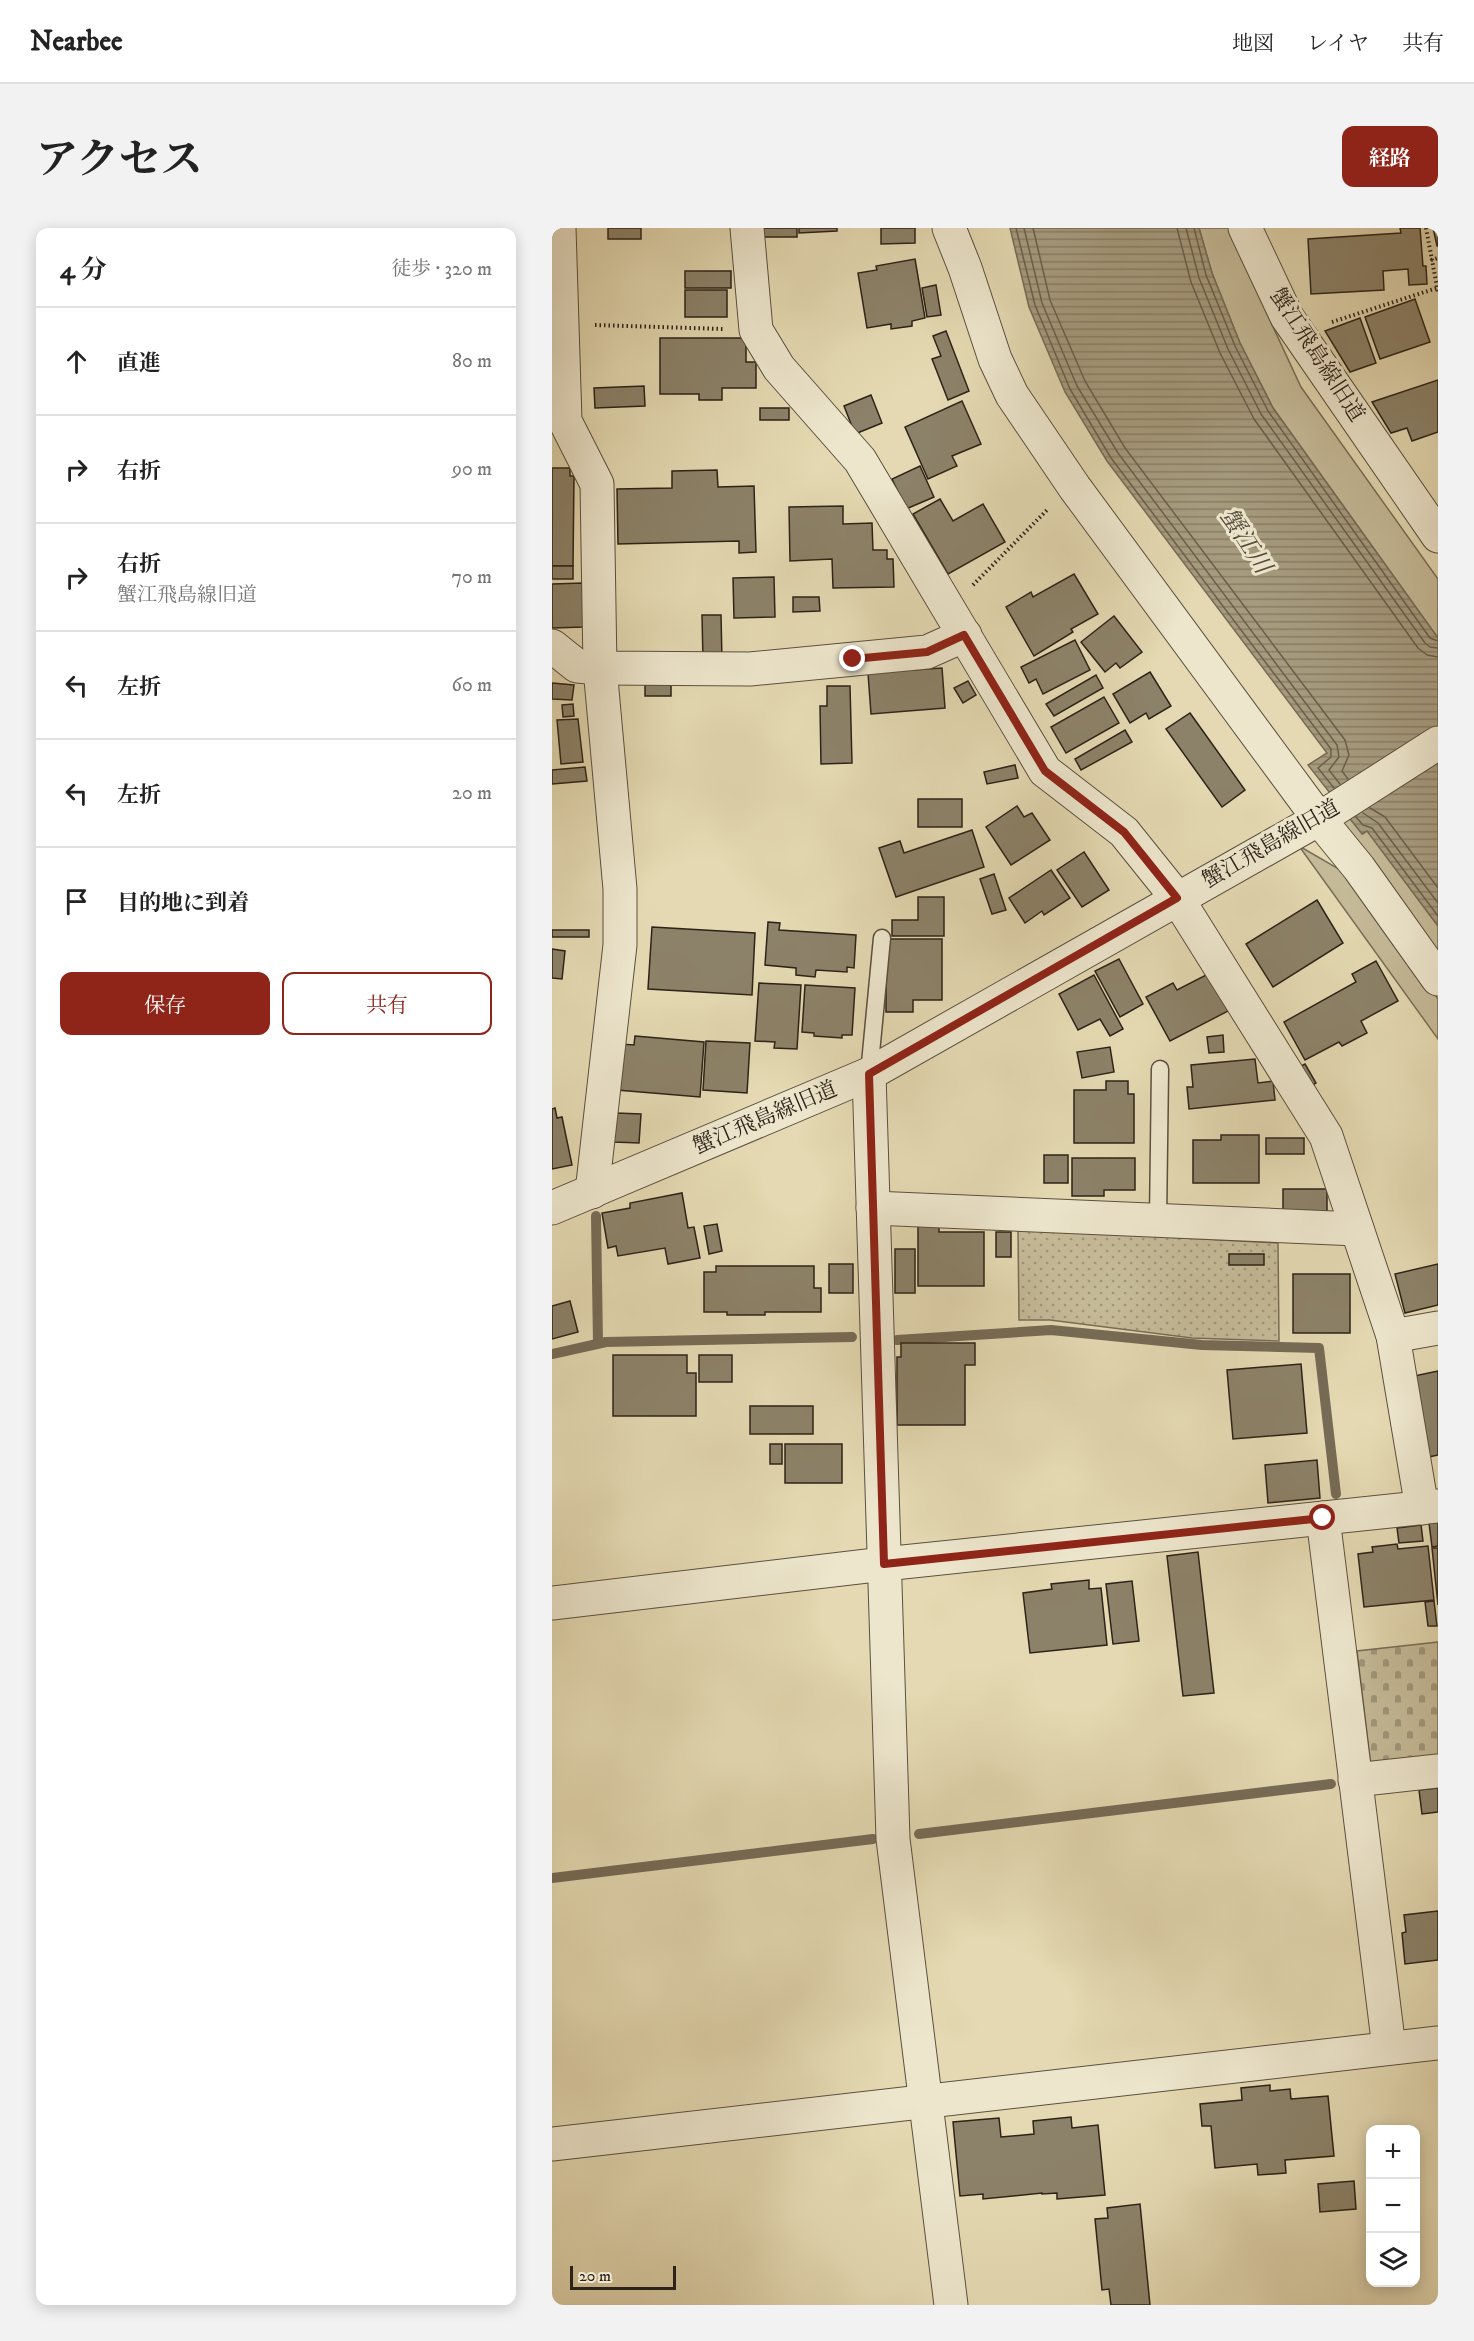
<!DOCTYPE html>
<html lang="ja">
<meta charset="utf-8">
<style>
body{margin:0;font-family:"IM FELL DW Pica","Noto Serif JP",serif;background:#f2f2f2;color:#222}
.controls{position:absolute;right:18px;bottom:18px;display:grid;overflow:hidden;border-radius:12px;box-shadow:0 3px 15px #0003}
.controls button{width:54px;height:54px;display:grid;place-items:center;padding:0;border:0;border-bottom:2px solid #e0e0e0;background:#fff;color:#222;font:30px sans-serif}
.scale{position:absolute;left:18px;bottom:15px;width:106px;box-sizing:border-box;padding-left:6px;border:3px solid #2d2319;border-top:0;font-size:16px;line-height:21px;white-space:nowrap;color:#2d2319;-webkit-text-stroke:4px #ede6cd;paint-order:stroke}
.stop{position:absolute;width:18px;height:18px;margin:-14px;border:4px solid #8f2418;border-radius:50%;background:#fff}
.stop.end{background:#8f2418;border-color:#fff;box-shadow:0 2px 6px #0008}
.list{margin:0;padding:0;list-style:none}
h2{display:flex;justify-content:space-between;align-items:center;height:78px;margin:0;padding:0 24px;font-size:26px}
h2 small{font-size:20px;font-weight:400;color:#767676}
.list li{display:grid;grid-template-columns:39px 1fr auto;gap:18px;align-items:center;box-sizing:border-box;height:108px;padding:0 24px;border-top:2px solid #e0e0e0}
.list b{display:block;font-size:22px;white-space:nowrap}
.list p{margin:0;font-size:20px;white-space:nowrap;color:#767676}
.list em{font-size:20px;font-style:normal;color:#767676}
.actions{display:flex;gap:12px;padding:18px 24px}
.actions a{flex:1;padding:14px 0;border:2px solid #8f2418;border-radius:12px;text-align:center;font-size:21px;color:#8f2418}
.actions .main{background:#8f2418;color:#fff}
.icon{flex:none;width:33px;height:33px;fill:none;stroke:currentColor;stroke-width:2;stroke-linecap:round;stroke-linejoin:round}
.map{position:relative;flex:none;width:886px;height:2077px;overflow:hidden;border-radius:12px}
header{display:flex;align-items:center;gap:36px;box-sizing:border-box;height:84px;padding:0 30px;background:#fff;border-bottom:2px solid #e0e0e0}
header strong{font-size:28px}
nav{display:flex;gap:33px;margin-inline-start:auto;font-size:21px}
.intro{display:flex;align-items:center;justify-content:space-between;box-sizing:border-box;height:144px;padding:0 36px}
h1{margin:0;font-size:42px}
.button{padding:15px 27px;border-radius:12px;background:#8f2418;color:#fff;font-size:21px;font-weight:700}
main{display:flex;gap:36px;padding:0 36px}
aside{flex:1;background:#fff;border-radius:12px;box-shadow:0 3px 15px #0003}
.map>svg:first-child{display:block}
.grass{fill:#c5ba98;stroke:#796e58;stroke-width:1.5}
.cemetery{fill:url(#cemetery-stones);stroke:#796e58;stroke-width:1.5}
.park{fill:url(#park-dots);stroke:#796e58;stroke-width:1.5}
.water{fill:url(#water-rules);stroke:#766b56;stroke-width:1.5}
.lines{fill:none;stroke-linecap:round;stroke-linejoin:round}
.shore{stroke:#6a5f4c;stroke-width:1.5}
.stream{stroke:#766b56;stroke-width:10}
.building{fill:#8c8269;stroke:#2d2319;stroke-width:1.5}
.lane-casing{stroke:#5b503f;stroke-width:19}
.street-casing{stroke:#5b503f;stroke-width:35}
.path{stroke:#2d2319;stroke-width:4;stroke-dasharray:1.5 3;stroke-linecap:butt}
.lane{stroke:#ede6cd;stroke-width:16}
.street{stroke:#ede6cd;stroke-width:33}
.route{stroke:#8f2418;stroke-width:8}
.labels{text-anchor:middle;dominant-baseline:central;stroke-width:6;stroke-linejoin:round;paint-order:stroke}
.street-label{font-size:22px;fill:#2d2319;stroke:#ede6cd}
.water-label{font-size:24px;font-style:italic;fill:#574d3c;stroke:#ede6cd}
</style>
<header>
<strong>Nearbee</strong>
<nav><a>地図</a><a>レイヤ</a><a>共有</a></nav>
</header>
<div class="intro"><h1>アクセス</h1><a class="button">経路</a></div>
<main>
<aside>
<h2>4 分<small>徒歩 · 320 m</small></h2>
<ul class="list">
<li><svg class="icon" aria-label="ahead" viewBox="0 0 24 24"><path d="M12 20V5M6 11l6-6 6 6"/></svg><div><b>直進</b></div><em>80 m</em></li>
<li><svg class="icon" aria-label="right" viewBox="0 0 24 24"><path d="M7 20v-9h11M14 6l5 5-5 5"/></svg><div><b>右折</b></div><em>90 m</em></li>
<li><svg class="icon" aria-label="right" viewBox="0 0 24 24"><path d="M7 20v-9h11M14 6l5 5-5 5"/></svg><div><b>右折</b><p>蟹江飛島線旧道</p></div><em>70 m</em></li>
<li><svg class="icon" aria-label="left" viewBox="0 0 24 24"><path d="M17 20v-9H6M10 6l-5 5 5 5"/></svg><div><b>左折</b></div><em>60 m</em></li>
<li><svg class="icon" aria-label="left" viewBox="0 0 24 24"><path d="M17 20v-9H6M10 6l-5 5 5 5"/></svg><div><b>左折</b></div><em>20 m</em></li>
<li><svg class="icon" aria-label="arrive" viewBox="0 0 24 24"><path d="M6 21V4h12l-3 4 3 4H6"/></svg><div><b>目的地に到着</b></div></li>
</ul>
<div class="actions"><a class="main">保存</a><a>共有</a></div>
</aside>
<div class="map">
<svg width="886" height="2077" viewBox="0 0 886 2077">
<defs>
<pattern id="cemetery-stones" width="16" height="16" patternUnits="userSpaceOnUse" patternTransform="scale(1.5)"><rect width="16" height="16" fill="#c5ba98"/><path d="M2 7V4a2 2 0 0 1 4 0v3zM10 15v-3a2 2 0 0 1 4 0v3z" fill="#a0977b"/></pattern>
<pattern id="park-dots" width="8" height="8" patternUnits="userSpaceOnUse" patternTransform="scale(1.5)"><rect width="8" height="8" fill="#c5ba98"/><path d="M2 2h.1M6 6h.1" fill="none" stroke="#a0977b" stroke-width="1.8" stroke-linecap="round"/></pattern>
<pattern id="water-rules" width="6" height="5" patternUnits="userSpaceOnUse" patternTransform="scale(1.5)"><rect width="6" height="5" fill="#a69b7e"/><path d="M0 2.5h6" fill="none" stroke="#887e66"/></pattern>
</defs>
<rect width="100%" height="100%" fill="#e4d9b2"/>
<filter id="stains"><feTurbulence type="fractalNoise" baseFrequency=".00333" numOctaves="4"/><feColorMatrix values="0 0 0 0 .2 0 0 0 0 .09 0 0 0 0 .02 0 0 0 .5 -.17"/></filter>
<radialGradient id="worn" r=".72"><stop offset=".6" stop-color="#630" stop-opacity="0"/><stop offset="1" stop-color="#630" stop-opacity=".3"/></radialGradient>
<g class="grass">
<path d="M 647,0 L 679,0 L 689,30 L 749,159 L 886,351 L 886,410 L 721,180 L 688,115 L 660,45 Z"/>
<path d="M 794,586 L 811,606 L 815,602 L 886,698 L 886,733 L 787,600 Z"/>
<path d="M 747,618 L 792,644 L 886,771 L 886,811 Z"/>
</g>
<path class="cemetery" d="M 886,1414 L 886,1531 L 819,1539 L 805,1423 Z"/>
<path class="park" d="M 466,1001 L 726,1015 L 727,1113 L 640,1110 L 498,1092 L 467,1092 Z"/>
<path class="water" d="M 458,0 L 647,0 L 660,45 L 688,115 L 721,180 L 886,410 L 886,698 L 815,603 L 810,606 L 756,537 L 775,525 L 555,233 L 513,164 L 477,79 Z"/>
<g class="lines">
<g class="shore">
<path d="M 464,0 L 483,77 L 518,161 L 559,230 L 779,521 L 779,529 L 766,540 L 782,560"/>
<path d="M 472,0 L 490,75 L 525,158 L 566,225 L 785,517 L 787,529 L 777,542 L 788,556"/>
<path d="M 481,0 L 498,72 L 533,153 L 573,220 L 793,512 L 797,527 L 790,543 L 796,551"/>
<path d="M 625,0 L 639,54 L 668,125 L 702,191 L 866,420 L 875,427 L 886,429"/>
<path d="M 634,0 L 647,50 L 676,121 L 709,186 L 873,415 L 878,419 L 886,420"/>
<path d="M 642,0 L 654,47 L 683,118 L 716,183 L 878,410 L 886,413"/>
<path d="M 818,580 L 833,589 L 886,660"/>
<path d="M 811,585 L 826,595 L 886,675"/>
<path d="M 804,589 L 811,597 L 820,600 L 886,688"/>
</g>
<g class="stream">
<path d="M 44,988 L 46,1115"/>
<path d="M 345,1112 L 499,1102 L 650,1117 L 767,1120 L 784,1266"/>
<path d="M 0,1126 L 54,1114 L 300,1109"/>
<path d="M 367,1606 L 779,1556"/>
<path d="M 0,1650 L 321,1611"/>
</g>
</g>
<g class="building">
<rect x="56" y="0" width="33" height="11"/>
<rect x="209" y="0" width="36" height="9"/>
<path d="M 247,0 L 285,0 L 285,3 L 247,5 Z"/>
<path d="M 329,0 L 363,0 L 363,15 L 329,16 Z"/>
<path d="M 848,0 L 868,0 L 871,38 L 874,38 L 875,56 L 857,57 L 856,41 L 831,43 L 832,62 L 759,66 L 756,11 L 849,5 Z"/>
<path d="M 881,0 L 886,0 L 886,18 L 885,18 Z"/>
<path d="M 363,31 L 373,90 L 360,93 L 360,98 L 339,101 L 339,96 L 315,100 L 306,45 L 325,42 L 324,38 Z"/>
<rect x="133" y="43" width="46" height="17"/>
<path d="M 384,57 L 389,87 L 375,89 L 370,60 Z"/>
<rect x="133" y="62" width="42" height="27"/>
<path d="M 863,71 L 878,114 L 828,131 L 813,89 Z"/>
<path d="M 808,90 L 824,135 L 798,144 L 773,103 Z"/>
<path d="M 394,103 L 417,163 L 396,172 L 380,131 L 389,128 L 381,108 Z"/>
<path d="M 108,110 L 194,110 L 194,134 L 204,134 L 204,160 L 170,160 L 170,172 L 147,172 L 147,166 L 108,166 Z"/>
<path d="M 886,152 L 886,204 L 860,213 L 855,200 L 839,205 L 820,174 Z"/>
<path d="M 92,158 L 93,178 L 43,180 L 42,160 Z"/>
<path d="M 319,167 L 330,195 L 303,206 L 292,178 Z"/>
<path d="M 410,173 L 429,216 L 400,228 L 405,238 L 376,251 L 353,199 Z"/>
<rect x="208" y="180" width="29" height="12"/>
<path d="M 368,238 L 382,269 L 354,281 L 340,251 Z"/>
<path d="M 0,240 L 18,240 L 18,248 L 22,248 L 21,338 L 0,338 Z"/>
<path d="M 165,242 L 166,259 L 202,258 L 204,324 L 187,325 L 187,313 L 66,316 L 65,261 L 120,260 L 120,243 Z"/>
<path d="M 388,271 L 401,293 L 431,276 L 453,314 L 396,346 L 361,286 Z"/>
<path d="M 291,278 L 291,296 L 320,295 L 321,322 L 335,322 L 335,331 L 341,331 L 342,359 L 281,360 L 280,331 L 238,333 L 237,279 Z"/>
<rect x="0" y="338" width="21" height="13"/>
<path d="M 522,346 L 546,386 L 519,401 L 521,404 L 482,428 L 454,379 L 479,364 L 481,369 Z"/>
<path d="M 222,349 L 223,389 L 182,390 L 181,350 Z"/>
<path d="M 31,355 L 32,399 L 0,400 L 0,356 Z"/>
<path d="M 241,369 L 267,369 L 268,383 L 241,384 Z"/>
<path d="M 150,387 L 169,387 L 170,432 L 151,433 Z"/>
<path d="M 562,388 L 590,424 L 568,440 L 564,435 L 553,444 L 529,414 Z"/>
<path d="M 523,412 L 538,442 L 491,466 L 484,451 L 477,455 L 469,439 Z"/>
<path d="M 390,440 L 393,480 L 319,486 L 316,445 Z"/>
<path d="M 598,444 L 619,478 L 597,491 L 594,485 L 578,495 L 561,466 Z"/>
<path d="M 544,447 L 551,460 L 502,488 L 494,476 Z"/>
<rect x="93" y="452" width="26" height="16"/>
<path d="M 416,453 L 424,467 L 411,475 L 402,460 Z"/>
<path d="M 0,455 L 22,457 L 20,472 L 0,471 Z"/>
<path d="M 275,458 L 298,458 L 300,535 L 269,536 L 268,478 L 275,478 Z"/>
<path d="M 552,469 L 567,495 L 514,525 L 499,499 Z"/>
<path d="M 21,476 L 22,488 L 11,489 L 10,477 Z"/>
<path d="M 638,485 L 693,562 L 670,579 L 614,501 Z"/>
<path d="M 26,491 L 31,534 L 9,536 L 5,492 Z"/>
<path d="M 573,502 L 580,514 L 529,542 L 523,531 Z"/>
<path d="M 463,537 L 466,550 L 435,556 L 432,544 Z"/>
<path d="M 33,539 L 35,553 L 0,556 L 0,542 Z"/>
<rect x="366" y="571" width="44" height="28"/>
<path d="M 465,578 L 472,589 L 480,585 L 498,612 L 459,637 L 434,599 Z"/>
<path d="M 420,602 L 432,639 L 344,669 L 327,620 L 348,613 L 352,625 Z"/>
<path d="M 532,624 L 557,662 L 530,679 L 505,642 Z"/>
<path d="M 499,642 L 518,670 L 492,687 L 490,683 L 473,695 L 457,670 Z"/>
<path d="M 442,646 L 454,682 L 440,686 L 428,651 Z"/>
<path d="M 366,669 L 392,669 L 392,708 L 340,708 L 340,692 L 366,692 Z"/>
<path d="M 765,672 L 791,715 L 721,759 L 694,716 Z"/>
<path d="M 216,694 L 228,695 L 227,702 L 304,707 L 302,740 L 295,739 L 295,744 L 264,742 L 263,749 L 244,747 L 244,740 L 213,737 Z"/>
<path d="M 100,699 L 203,705 L 200,767 L 96,761 Z"/>
<rect x="0" y="702" width="37" height="7"/>
<path d="M 334,711 L 390,711 L 390,772 L 361,772 L 361,784 L 334,784 Z"/>
<path d="M 0,721 L 13,723 L 10,751 L 0,750 Z"/>
<path d="M 567,731 L 591,776 L 568,789 L 543,743 Z"/>
<path d="M 824,733 L 846,773 L 809,793 L 815,805 L 790,818 L 787,814 L 753,832 L 732,794 L 804,754 L 800,746 Z"/>
<path d="M 658,745 L 678,782 L 618,813 L 594,769 L 621,755 L 625,762 Z"/>
<path d="M 542,747 L 571,801 L 558,808 L 548,791 L 526,802 L 507,766 Z"/>
<path d="M 207,755 L 249,757 L 245,821 L 222,820 L 223,814 L 203,813 Z"/>
<path d="M 253,757 L 303,760 L 300,807 L 290,807 L 290,810 L 262,808 L 262,805 L 250,804 Z"/>
<path d="M 671,807 L 672,824 L 657,825 L 655,809 Z"/>
<path d="M 83,808 L 152,814 L 148,869 L 65,862 L 69,816 L 82,817 Z"/>
<path d="M 154,813 L 198,815 L 195,865 L 151,862 Z"/>
<path d="M 558,819 L 562,844 L 530,850 L 525,824 Z"/>
<path d="M 703,831 L 706,855 L 721,853 L 723,872 L 637,881 L 635,859 L 641,859 L 639,837 Z"/>
<path d="M 753,836 L 764,855 L 756,860 L 745,840 Z"/>
<path d="M 554,853 L 576,853 L 576,866 L 582,866 L 582,915 L 522,915 L 522,862 L 554,862 Z"/>
<path d="M 3,880 L 5,890 L 10,889 L 20,937 L 0,941 L 0,881 Z"/>
<path d="M 64,885 L 89,886 L 87,915 L 62,914 Z"/>
<path d="M 669,907 L 707,907 L 707,955 L 641,955 L 641,912 L 669,912 Z"/>
<rect x="714" y="910" width="38" height="16"/>
<rect x="492" y="927" width="24" height="28"/>
<path d="M 520,930 L 583,930 L 583,962 L 552,962 L 552,968 L 520,968 Z"/>
<rect x="731" y="961" width="44" height="25"/>
<path d="M 130,965 L 136,1000 L 142,999 L 148,1030 L 116,1036 L 113,1020 L 66,1028 L 64,1018 L 56,1020 L 50,985 L 78,980 L 78,975 Z"/>
<path d="M 165,996 L 170,1023 L 157,1026 L 152,998 Z"/>
<path d="M 366,998 L 387,998 L 387,1004 L 432,1004 L 432,1058 L 366,1058 Z"/>
<rect x="444" y="1004" width="15" height="25"/>
<rect x="343" y="1021" width="20" height="44"/>
<rect x="677" y="1026" width="35" height="11"/>
<rect x="277" y="1036" width="24" height="29"/>
<path d="M 886,1036 L 886,1077 L 853,1085 L 843,1046 Z"/>
<path d="M 164,1038 L 262,1038 L 262,1060 L 269,1060 L 269,1084 L 213,1084 L 213,1087 L 175,1087 L 175,1084 L 152,1084 L 152,1044 L 164,1044 Z"/>
<rect x="741" y="1046" width="57" height="59"/>
<path d="M 18,1073 L 26,1104 L 0,1111 L 0,1078 Z"/>
<path d="M 349,1115 L 423,1115 L 423,1137 L 413,1137 L 413,1197 L 345,1197 L 345,1129 L 349,1129 Z"/>
<path d="M 61,1127 L 135,1127 L 135,1145 L 144,1145 L 144,1188 L 61,1188 Z"/>
<rect x="147" y="1127" width="33" height="27"/>
<path d="M 749,1136 L 755,1205 L 681,1211 L 675,1142 Z"/>
<path d="M 886,1143 L 886,1227 L 872,1230 L 862,1148 Z"/>
<rect x="198" y="1178" width="63" height="28"/>
<rect x="218" y="1216" width="12" height="20"/>
<rect x="233" y="1216" width="57" height="39"/>
<path d="M 765,1232 L 768,1270 L 716,1275 L 713,1237 Z"/>
<path d="M 886,1294 L 886,1318 L 880,1319 L 877,1295 Z"/>
<path d="M 869,1297 L 871,1313 L 847,1315 L 845,1300 Z"/>
<path d="M 845,1316 L 846,1321 L 876,1318 L 882,1372 L 812,1379 L 806,1326 L 821,1324 L 820,1319 Z"/>
<path d="M 880,1320 L 886,1320 L 886,1377 Z"/>
<path d="M 646,1324 L 662,1465 L 631,1468 L 615,1328 Z"/>
<path d="M 537,1352 L 537,1361 L 549,1360 L 555,1417 L 478,1425 L 471,1365 L 500,1361 L 499,1356 Z"/>
<path d="M 580,1353 L 587,1413 L 561,1416 L 554,1356 Z"/>
<path d="M 882,1373 L 885,1398 L 876,1398 L 873,1374 Z"/>
<path d="M 886,1560 L 886,1584 L 870,1586 L 867,1562 Z"/>
<path d="M 886,1683 L 886,1732 L 853,1736 L 850,1705 L 854,1704 L 852,1687 Z"/>
<path d="M 718,1857 L 718,1863 L 738,1861 L 739,1871 L 776,1868 L 782,1928 L 733,1932 L 734,1945 L 706,1947 L 705,1936 L 663,1940 L 659,1898 L 650,1898 L 648,1876 L 690,1872 L 689,1860 Z"/>
<path d="M 519,1889 L 520,1900 L 546,1897 L 553,1967 L 505,1971 L 505,1965 L 490,1966 L 490,1965 L 431,1971 L 431,1966 L 408,1968 L 401,1894 L 447,1890 L 449,1909 L 482,1906 L 481,1893 Z"/>
<path d="M 802,1953 L 804,1981 L 768,1984 L 766,1956 Z"/>
<path d="M 588,1976 L 598,2077 L 559,2077 L 557,2061 L 550,2062 L 543,1991 L 556,1990 L 555,1980 Z"/>
</g>
<g class="lines">
<g class="lane-casing">
<g id="lane">
<path d="M 317,846 L 330,710"/>
<path d="M 606,992 L 608,841"/>
</g>
</g>
<g class="street-casing">
<g id="street">
<path d="M 7,0 L 13,193 L 45,256 L 48,440 L 68,661 L 68,717 L 40,964"/>
<path d="M 195,0 L 204,102 L 227,140 L 308,232 L 493,543 L 572,604 L 625,670 L 774,908 L 841,1108 L 870,1280"/>
<path d="M 397,0 L 413,40 L 443,131 L 460,167 L 523,260 L 767,591 L 807,640 L 886,751"/>
<path d="M 693,0 L 735,89 L 886,308"/>
<path d="M 0,418 L 25,438 L 48,440 L 198,441 L 375,424 L 413,407"/>
<path d="M 317,846 L 341,1611 L 399,2077"/>
<path d="M 0,980 L 317,846 L 767,591 L 886,515"/>
<path d="M 321,980 L 805,1001"/>
<path d="M 841,1108 L 886,1100"/>
<path d="M 771,1290 L 837,1820"/>
<path d="M 0,1375 L 332,1336 L 886,1278"/>
<path d="M 803,1552 L 886,1543"/>
<path d="M 0,1916 L 886,1815"/>
</g>
</g>
<g class="path">
<path d="M 874,0 L 886,64"/>
<path d="M 879,32 L 886,30"/>
<path d="M 780,94 L 885,60"/>
<path d="M 43,97 L 171,101"/>
<path d="M 421,357 L 496,281"/>
</g>
<use href="#lane" class="lane"/>
<use href="#street" class="street"/>
</g>
<g class="lines">
<path class="route" d="M 301,431 L 375,424 L 412,407 L 493,543 L 572,604 L 625,670 L 317,846 L 332,1336 L 771,1290"/>
</g>
<g class="labels">
<g class="street-label">
<text transform="translate(765 127) rotate(57)">蟹江飛島線旧道</text>
<text transform="translate(719 616) rotate(-30)">蟹江飛島線旧道</text>
<text transform="translate(213 890) rotate(-23)">蟹江飛島線旧道</text>
</g>
<g class="water-label">
<text transform="translate(693 313) rotate(57)">蟹江川</text>
</g>
</g>
<rect width="100%" height="100%" filter="url(#stains)"/>
<rect width="100%" height="100%" fill="url(#worn)"/>
</svg>
<div class="controls">
<button>+</button>
<button>−</button>
<button><svg class="icon" aria-label="layers" viewBox="0 0 24 24"><path d="M12 4l9 5-9 5-9-5zM3 14l9 5 9-5"/></svg></button>
</div>
<div class="scale">20 m</div>
<div class="stop" style="left:771px;top:1290px"></div>
<div class="stop end" style="left:301px;top:431px"></div>
</div>
</main>
